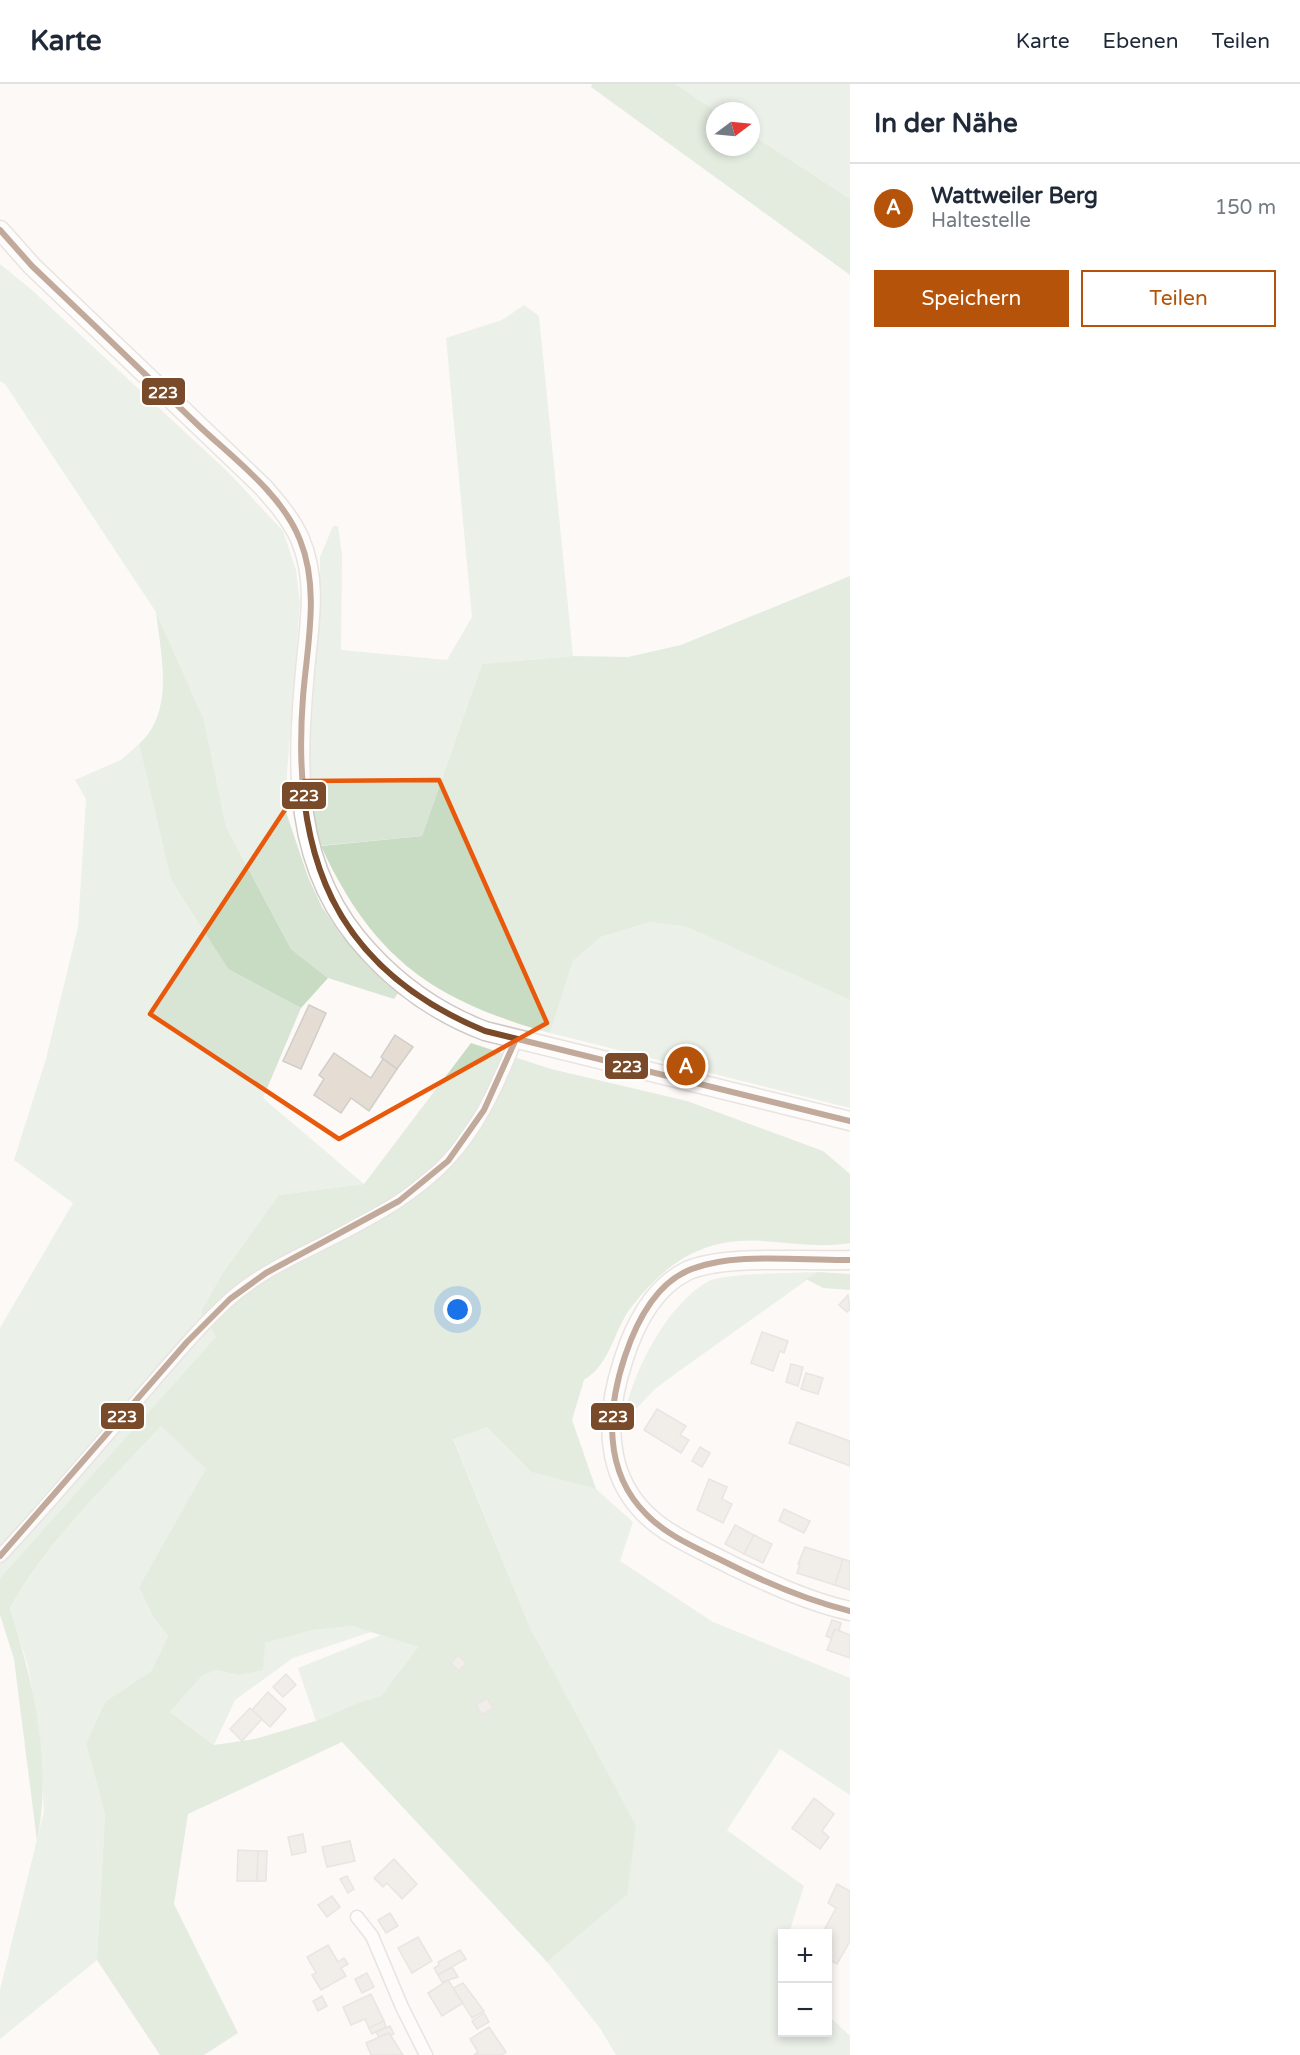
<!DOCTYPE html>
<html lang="de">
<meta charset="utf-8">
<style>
body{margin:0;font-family:"Varela Round",sans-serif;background:#f2f2f3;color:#1f2937}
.controls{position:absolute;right:18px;bottom:18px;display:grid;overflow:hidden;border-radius:0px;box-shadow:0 3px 9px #0003}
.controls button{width:54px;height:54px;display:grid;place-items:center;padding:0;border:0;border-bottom:2px solid #e0e1e3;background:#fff;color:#1f2937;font:30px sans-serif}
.compass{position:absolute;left:706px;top:18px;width:54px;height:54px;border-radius:50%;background:#fff;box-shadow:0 3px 9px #0003;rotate:74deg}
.you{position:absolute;left:458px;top:1226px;width:21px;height:21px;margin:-15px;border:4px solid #fff;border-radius:50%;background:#1a73e8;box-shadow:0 0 0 9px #1a73e833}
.badge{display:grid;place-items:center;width:39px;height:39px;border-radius:50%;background:#b45309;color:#fff;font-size:20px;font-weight:700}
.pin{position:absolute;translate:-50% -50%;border:3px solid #fff;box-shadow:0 2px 6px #0006}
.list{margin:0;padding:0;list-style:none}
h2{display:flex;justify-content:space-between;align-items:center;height:78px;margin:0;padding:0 24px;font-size:26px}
h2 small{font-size:20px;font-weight:400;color:#747a83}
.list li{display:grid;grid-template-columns:39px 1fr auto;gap:18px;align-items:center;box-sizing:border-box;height:90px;padding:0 24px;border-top:2px solid #e0e1e3}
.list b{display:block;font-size:22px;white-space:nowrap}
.list p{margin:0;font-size:20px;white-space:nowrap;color:#747a83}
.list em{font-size:20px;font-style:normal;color:#747a83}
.actions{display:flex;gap:12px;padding:18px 24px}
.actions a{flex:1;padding:14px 0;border:2px solid #b45309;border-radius:0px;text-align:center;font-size:21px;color:#b45309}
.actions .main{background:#b45309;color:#fff}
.map{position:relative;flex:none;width:850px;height:1971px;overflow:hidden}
header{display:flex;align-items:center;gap:36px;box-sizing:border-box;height:84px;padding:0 30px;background:#fff;border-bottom:2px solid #e0e1e3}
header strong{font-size:28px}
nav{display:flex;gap:33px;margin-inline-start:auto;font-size:21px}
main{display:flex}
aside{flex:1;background:#fff}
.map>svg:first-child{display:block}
.green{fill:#d8e5d4}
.forest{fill:#c8dbc3;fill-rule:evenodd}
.building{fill:#e5ddd4;stroke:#d1cdc9;stroke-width:1.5}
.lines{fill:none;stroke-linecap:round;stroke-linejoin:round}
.street-casing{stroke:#cec9c6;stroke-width:15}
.secondary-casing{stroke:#cec9c6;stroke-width:21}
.street{stroke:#fffefe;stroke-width:12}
.secondary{stroke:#fffefe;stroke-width:18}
.bus-1-casing{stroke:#fff;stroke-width:10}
.bus-1{stroke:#7a4b2a;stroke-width:6}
.marked{fill:none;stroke:#e8590c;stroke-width:4.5;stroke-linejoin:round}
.line-badge{stroke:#fff;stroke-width:2}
.badge-label{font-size:16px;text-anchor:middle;font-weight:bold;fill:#fff}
</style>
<header>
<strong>Karte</strong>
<nav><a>Karte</a><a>Ebenen</a><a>Teilen</a></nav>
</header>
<main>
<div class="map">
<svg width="850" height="1971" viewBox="0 0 850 1971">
<rect width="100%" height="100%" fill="#fcf9f7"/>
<g class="green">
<path d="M 675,0 L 850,0 L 850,115 L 751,50 L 751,27 L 716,27 Z"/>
<path d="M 0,180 L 32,206 L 228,388 L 283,447 L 296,486 L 300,519 L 287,689 L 287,731 L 308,793 L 322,823 L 341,851 L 398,909 L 394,915 L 328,894 L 291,865 L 226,743 L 204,636 L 156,528 L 5,300 L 0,297 Z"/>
<path d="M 524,221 L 539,232 L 573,572 L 482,580 L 422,752 L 317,762 L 309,703 L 309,673 L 320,523 L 320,473 L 333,442 L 338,442 L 342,471 L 341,566 L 447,576 L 472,533 L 446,254 L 502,236 Z"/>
<path d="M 139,660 L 171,796 L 228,885 L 301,924 L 263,1014 L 364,1100 L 279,1111 L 217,1253 L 0,1494 L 0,1244 L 73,1119 L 14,1076 L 46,975 L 78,843 L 86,715 L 75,696 L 121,676 Z"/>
<path d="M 650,838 L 687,843 L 850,916 L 850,1024 L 550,949 L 573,877 L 601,853 Z"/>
<path d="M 818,1188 L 675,1290 L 655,1305 L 623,1339 C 630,1293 666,1220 709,1197 C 725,1189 796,1189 818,1188 Z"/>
<path d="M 161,1342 L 207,1385 L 139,1503 L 152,1531 L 168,1552 L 151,1587 L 105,1618 L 86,1659 L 105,1731 L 97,1876 L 0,1955 L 0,1906 L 44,1727 L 39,1648 L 28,1582 L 10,1524 C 46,1457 110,1398 161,1342 Z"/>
<path d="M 487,1343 L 531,1388 L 596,1405 L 633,1438 L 620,1477 L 713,1538 L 850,1594 L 850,1711 L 780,1665 L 727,1746 L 804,1802 L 789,1849 L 782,1850 L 782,1872 L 779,1884 L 782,1888 L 782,1948 L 828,1948 L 828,1931 L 850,1952 L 850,1971 L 616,1971 L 600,1944 L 547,1878 L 627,1811 L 531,1546 L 453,1354 Z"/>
<path d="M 351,1542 L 371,1548 L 293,1574 L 235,1616 L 214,1661 L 170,1628 L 202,1592 L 216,1586 L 238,1591 L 265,1559 L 313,1546 Z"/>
<path d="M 381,1551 L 418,1563 L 381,1612 L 360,1618 L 316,1637 L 298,1584 Z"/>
</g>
<g class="forest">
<path d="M 592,0 L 675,0 L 716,27 L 715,63 L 751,63 L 751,50 L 850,115 L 850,191 L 591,3 Z"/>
<path d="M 850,492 L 850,916 L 687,843 L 650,838 L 601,853 L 573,877 L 550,949 C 432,916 373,874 321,762 L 422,752 L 482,580 L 573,572 L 628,573 L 681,561 Z"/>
<path d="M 156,528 L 204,636 L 226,743 L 291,865 L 328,894 L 301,924 L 228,885 L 171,796 L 139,660 C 175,628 161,571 156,528 Z"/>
<path d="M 471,959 L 551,985 L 687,1017 L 823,1067 L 850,1090 L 850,1159 C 821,1164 792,1159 763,1157 C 705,1153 668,1177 633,1221 C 613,1245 612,1279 584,1296 L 572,1336 L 596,1405 L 531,1388 L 487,1343 L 453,1355 L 531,1546 L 636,1742 L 627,1811 L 547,1878 L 342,1658 L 188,1730 L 174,1820 L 238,1949 L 204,1971 L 160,1971 L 97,1876 L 105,1731 L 86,1659 L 105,1618 L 151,1587 L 168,1552 L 152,1531 L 139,1503 L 206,1385 L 161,1342 C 110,1398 46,1457 10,1524 C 33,1597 53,1680 37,1757 L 14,1575 L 0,1531 L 0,1494 L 216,1253 L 201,1228 L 223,1189 L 279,1111 L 364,1100 ZM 352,1542 L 418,1563 L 381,1612 L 360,1618 L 316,1637 L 255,1655 L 214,1661 L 170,1628 L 202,1592 L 216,1586 L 238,1591 L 263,1586 L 265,1559 L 313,1546 Z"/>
<path d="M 818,1188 L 850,1190 L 850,1206 L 823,1204 L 806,1195 Z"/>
</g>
<g class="building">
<path d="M 309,921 L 326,929 L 301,985 L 283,977 Z"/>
<path d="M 395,951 L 413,963 L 397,985 L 381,973 Z"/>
<path d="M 334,969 L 371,994 L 383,975 L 397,985 L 369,1027 L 351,1014 L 341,1029 L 314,1011 L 324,995 L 319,991 Z"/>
<path d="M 848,1211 L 850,1225 L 847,1228 L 839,1221 Z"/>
<path d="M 762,1248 L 788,1257 L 784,1269 L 780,1267 L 773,1287 L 751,1279 Z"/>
<path d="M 791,1280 L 803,1283 L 798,1302 L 786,1298 Z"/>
<path d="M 806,1289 L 823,1294 L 818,1310 L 801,1305 Z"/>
<path d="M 657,1325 L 686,1342 L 680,1351 L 689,1356 L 681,1369 L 644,1346 Z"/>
<path d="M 797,1338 L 850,1357 L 850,1382 L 789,1359 Z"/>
<path d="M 700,1363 L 710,1369 L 702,1383 L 692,1377 Z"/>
<path d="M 709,1395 L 727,1403 L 722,1415 L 732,1420 L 723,1439 L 697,1426 Z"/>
<path d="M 784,1425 L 810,1437 L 804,1449 L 779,1437 Z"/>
<path d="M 735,1441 L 754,1451 L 744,1470 L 725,1460 Z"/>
<path d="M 754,1451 L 772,1460 L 763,1479 L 744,1470 Z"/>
<path d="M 805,1463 L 843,1475 L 835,1501 L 797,1489 L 800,1480 L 798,1480 Z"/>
<path d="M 843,1475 L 850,1477 L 850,1506 L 835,1501 Z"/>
<path d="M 832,1536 L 841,1539 L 839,1547 L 835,1545 L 831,1554 L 826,1552 Z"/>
<path d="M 835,1545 L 850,1551 L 850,1574 L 827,1566 Z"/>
<path d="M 458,1571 L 466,1579 L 459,1587 L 451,1579 Z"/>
<path d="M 286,1590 L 296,1601 L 283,1613 L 273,1603 Z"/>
<path d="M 268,1608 L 286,1625 L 270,1643 L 252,1626 Z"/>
<path d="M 487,1614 L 493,1624 L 482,1631 L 476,1621 Z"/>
<path d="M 250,1624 L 262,1635 L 242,1657 L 230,1645 Z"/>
<path d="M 814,1714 L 834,1730 L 822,1747 L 829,1753 L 820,1765 L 792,1744 Z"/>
<path d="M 303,1750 L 306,1768 L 292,1771 L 288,1753 Z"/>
<path d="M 350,1757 L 355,1777 L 327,1783 L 322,1763 Z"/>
<path d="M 238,1766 L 258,1767 L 257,1797 L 237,1797 Z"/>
<path d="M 258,1767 L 267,1767 L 266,1797 L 257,1797 Z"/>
<path d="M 394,1775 L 417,1800 L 402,1815 L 387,1799 L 383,1803 L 374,1794 Z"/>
<path d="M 347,1792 L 354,1805 L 348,1809 L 340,1795 Z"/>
<path d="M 837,1800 L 850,1807 L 850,1857 L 837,1880 L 828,1875 L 828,1850 L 822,1850 L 836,1824 L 828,1819 Z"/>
<path d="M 332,1812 L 340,1823 L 327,1833 L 318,1821 Z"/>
<path d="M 390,1829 L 398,1842 L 386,1849 L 378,1836 Z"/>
<path d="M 418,1853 L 432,1877 L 412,1889 L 398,1864 Z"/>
<path d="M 328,1861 L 338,1878 L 344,1874 L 348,1880 L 341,1884 L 346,1892 L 321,1906 L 312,1891 L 316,1889 L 307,1873 Z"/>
<path d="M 460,1866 L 466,1875 L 438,1891 L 434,1884 L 439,1881 L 438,1878 Z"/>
<path d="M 452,1883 L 458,1893 L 442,1898 L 438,1891 Z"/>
<path d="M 367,1889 L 374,1903 L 362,1909 L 355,1895 Z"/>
<path d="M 448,1896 L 463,1919 L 442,1932 L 428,1909 Z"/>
<path d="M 463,1899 L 484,1927 L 472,1934 L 453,1904 Z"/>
<path d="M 371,1910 L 384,1937 L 369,1944 L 365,1935 L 351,1941 L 343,1923 Z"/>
<path d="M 322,1912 L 327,1922 L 318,1927 L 313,1917 Z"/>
<path d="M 484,1929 L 489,1938 L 477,1945 L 472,1937 Z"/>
<path d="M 384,1937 L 386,1943 L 372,1950 L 369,1944 Z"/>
<path d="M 390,1942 L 394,1950 L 390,1952 L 389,1949 L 379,1953 L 376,1948 Z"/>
<path d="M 489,1943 L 506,1968 L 502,1971 L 474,1971 L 478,1968 L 470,1955 Z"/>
<path d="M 389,1949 L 403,1971 L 371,1971 L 366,1959 Z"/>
</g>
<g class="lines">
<g class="street-casing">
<g id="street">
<path d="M 0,1472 C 51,1418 98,1361 147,1305 C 174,1274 200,1242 230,1215 C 259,1189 297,1172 331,1155 C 438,1101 473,1067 516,955"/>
<path d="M 357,1833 L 372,1852 L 402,1923 L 426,1971"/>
</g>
</g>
<g class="secondary-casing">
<g id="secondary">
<path d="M 0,146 L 32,182 L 263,403 C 277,419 291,435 300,455 C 317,495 310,535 306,576 C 296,683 290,784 369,868 C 402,904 440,930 485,947 L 850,1037"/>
<path d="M 850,1176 C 807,1178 724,1170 687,1187 C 652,1204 634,1242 623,1277 C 602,1341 605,1407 667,1447 C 687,1460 710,1470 731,1481 C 769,1499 809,1518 850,1527"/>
</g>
</g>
<use href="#street" class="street"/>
<use href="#secondary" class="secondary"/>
<g class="bus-1-casing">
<g id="bus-1">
<path d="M 0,146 L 32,182 C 88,235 143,288 199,342 C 234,375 282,410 300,456 C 320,505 307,562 303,613 C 291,769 332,884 485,947 L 850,1037"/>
<path d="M 850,1176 C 801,1177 732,1167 687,1187 C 654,1202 636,1239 625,1272 C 607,1326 603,1387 646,1430 C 667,1452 697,1464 723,1477 C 764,1498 806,1516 850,1527"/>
<path d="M 0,1472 L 187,1258 L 230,1215 L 266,1189 L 399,1117 L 448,1077 L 484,1026 L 516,955"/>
</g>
</g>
<use href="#bus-1" class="bus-1"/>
</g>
<path d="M0 0H850V1971H0ZM 439,696 L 547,939 L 339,1055 L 150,930 L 304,697 Z" fill="#fcf9f7" fill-opacity=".55" fill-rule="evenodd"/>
<path class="marked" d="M 439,696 L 547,939 L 339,1055 L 150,930 L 304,697 Z"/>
<g class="line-badge">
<rect x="141" y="293" width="45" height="29" rx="6" fill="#7a4b2a"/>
<rect x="281" y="697" width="46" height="29" rx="6" fill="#7a4b2a"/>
<rect x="604" y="968" width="45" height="28" rx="6" fill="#7a4b2a"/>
<rect x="100" y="1318" width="45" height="28" rx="6" fill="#7a4b2a"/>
<rect x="590" y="1318" width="45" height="29" rx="6" fill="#7a4b2a"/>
</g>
<g class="badge-label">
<text x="163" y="314">223</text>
<text x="304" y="717">223</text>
<text x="627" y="988">223</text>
<text x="122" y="1338">223</text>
<text x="613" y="1338">223</text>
</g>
</svg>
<div class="controls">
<button>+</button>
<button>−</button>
</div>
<svg class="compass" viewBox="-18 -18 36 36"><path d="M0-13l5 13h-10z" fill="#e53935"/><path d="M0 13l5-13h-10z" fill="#747a83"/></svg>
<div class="you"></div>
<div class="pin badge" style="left:686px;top:982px">A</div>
</div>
<aside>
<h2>In der Nähe<small></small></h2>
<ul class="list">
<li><span class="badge">A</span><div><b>Wattweiler Berg</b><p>Haltestelle</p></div><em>150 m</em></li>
</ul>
<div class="actions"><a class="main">Speichern</a><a>Teilen</a></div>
</aside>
</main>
